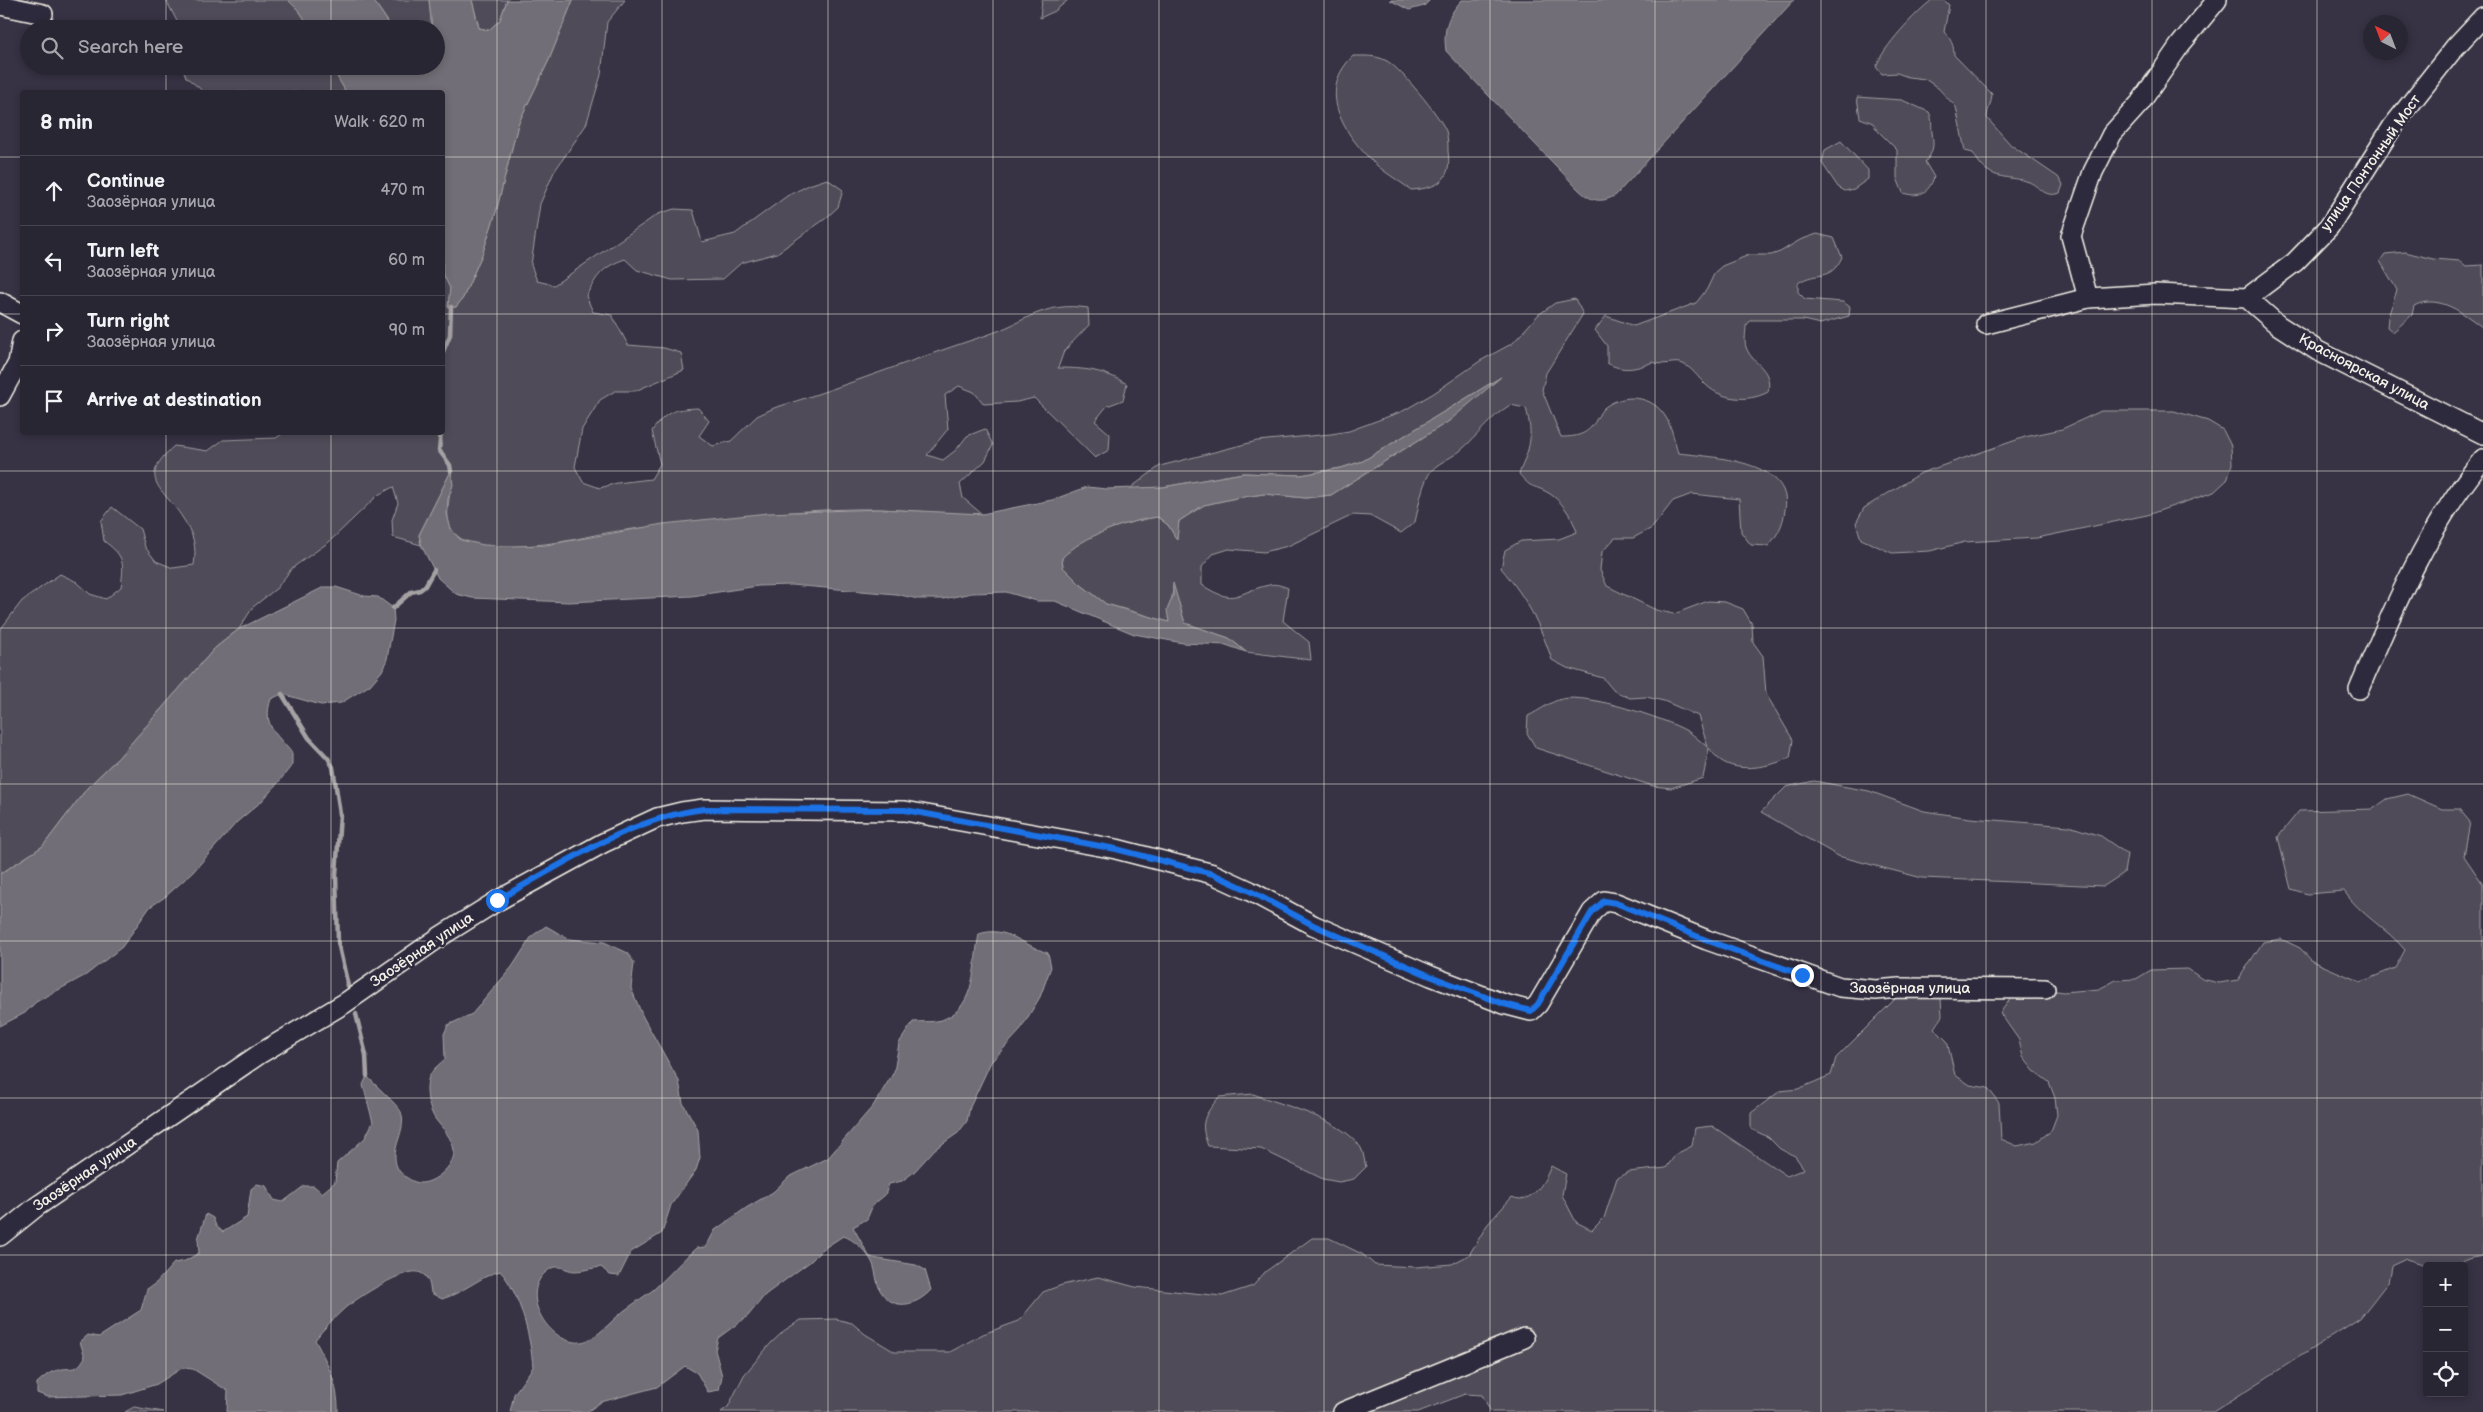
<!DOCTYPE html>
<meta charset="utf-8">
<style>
body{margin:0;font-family:"Balsamiq Sans",sans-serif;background:#35323f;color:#f1f3f6}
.controls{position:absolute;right:15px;bottom:15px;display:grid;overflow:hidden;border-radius:5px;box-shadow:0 2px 8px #0003}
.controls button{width:45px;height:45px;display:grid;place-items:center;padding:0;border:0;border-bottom:1px solid #45434e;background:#292633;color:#f1f3f6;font:25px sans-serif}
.compass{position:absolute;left:2363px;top:15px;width:45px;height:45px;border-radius:50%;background:#292633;box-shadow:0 2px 8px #0003;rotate:318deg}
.stop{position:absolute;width:15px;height:15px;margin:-11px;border:4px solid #1a73e8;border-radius:50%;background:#fff}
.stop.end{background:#1a73e8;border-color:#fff;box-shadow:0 1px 5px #0008}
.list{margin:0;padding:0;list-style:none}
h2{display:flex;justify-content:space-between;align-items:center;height:65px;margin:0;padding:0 20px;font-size:21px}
h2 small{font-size:16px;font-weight:400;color:#a5a5ac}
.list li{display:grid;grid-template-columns:32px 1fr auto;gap:15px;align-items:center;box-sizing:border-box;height:70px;padding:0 20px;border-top:1px solid #45434e}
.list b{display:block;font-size:19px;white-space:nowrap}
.list p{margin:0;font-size:16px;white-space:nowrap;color:#a5a5ac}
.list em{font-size:16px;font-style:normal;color:#a5a5ac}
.icon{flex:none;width:28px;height:28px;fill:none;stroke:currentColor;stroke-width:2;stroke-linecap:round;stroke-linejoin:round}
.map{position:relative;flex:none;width:2483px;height:1412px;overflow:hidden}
.search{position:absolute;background:#292633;box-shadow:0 2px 8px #0003;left:20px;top:20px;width:425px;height:55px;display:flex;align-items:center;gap:12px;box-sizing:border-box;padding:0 18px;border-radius:28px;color:#a5a5ac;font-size:19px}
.panel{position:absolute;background:#292633;box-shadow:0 2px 8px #0003;left:20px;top:90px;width:425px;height:345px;border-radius:5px}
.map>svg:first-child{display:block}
.green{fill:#504b59;stroke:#a29ea0}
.water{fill:#726e77;stroke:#a6a2a4}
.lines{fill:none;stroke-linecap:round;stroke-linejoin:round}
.stream{stroke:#a6a2a4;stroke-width:4.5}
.street-casing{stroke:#f4f1e8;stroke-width:22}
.street{stroke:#2f2a3d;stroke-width:19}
.route{stroke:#1a73e8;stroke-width:6}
.grid{fill:none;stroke:#f4f1e8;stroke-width:1;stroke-opacity:0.55}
.labels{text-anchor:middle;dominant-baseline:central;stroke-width:5;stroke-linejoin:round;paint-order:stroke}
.street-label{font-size:15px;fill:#f4f1e8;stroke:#2f2a3d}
</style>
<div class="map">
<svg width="2483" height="1412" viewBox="0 0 2483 1412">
<rect width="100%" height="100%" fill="#373244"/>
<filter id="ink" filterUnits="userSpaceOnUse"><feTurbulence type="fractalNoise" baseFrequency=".02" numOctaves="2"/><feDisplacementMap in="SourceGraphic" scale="10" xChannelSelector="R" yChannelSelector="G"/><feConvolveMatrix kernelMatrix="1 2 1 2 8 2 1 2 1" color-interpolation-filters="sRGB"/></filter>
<g filter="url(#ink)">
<g class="green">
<path d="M 166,0 L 288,0 L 300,12 L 311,29 L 181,29 Z"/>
<path d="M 373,0 L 429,0 L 432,29 L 393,29 Z"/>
<path d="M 472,0 L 507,0 L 500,20 L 489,30 L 479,28 Z"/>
<path d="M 573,0 L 625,0 L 607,22 L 601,75 L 586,125 L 554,172 L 540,204 L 531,265 L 537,281 L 554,285 L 658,214 L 674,209 L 693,210 L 702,242 L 735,234 L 787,196 L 809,185 L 827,179 L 843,190 L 838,207 L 825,219 L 777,253 L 741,263 L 723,279 L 672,280 L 637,270 L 625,259 C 602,267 597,276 586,296 L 593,312 L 612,315 L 628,345 L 664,348 L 681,353 L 684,370 L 635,391 L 615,391 L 600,400 L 582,429 L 575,467 L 583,482 L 600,488 L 617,483 L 651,479 L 660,464 L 652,431 C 666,411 674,409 698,408 L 709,421 L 699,436 L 713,446 L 731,441 L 757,416 L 774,408 C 846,386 916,358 987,335 C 1026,322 1043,301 1088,308 L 1089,325 L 1064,351 L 1058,368 C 1084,368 1104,370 1127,384 L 1123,400 L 1107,406 L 1095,421 L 1110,434 L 1109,450 L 1095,458 L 1034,398 L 1017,402 L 984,404 L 974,392 L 959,386 L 945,395 L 948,429 L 927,455 L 943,460 L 956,450 L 967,436 L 985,429 L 993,445 L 985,461 L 960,484 L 963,498 L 982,514 C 948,514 914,510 880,509 C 815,508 752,515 688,523 C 656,527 622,529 590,536 C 563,543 483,555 460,538 C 437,522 454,494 451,472 L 419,535 L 421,545 L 393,537 L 392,520 L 398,503 L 393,487 L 378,495 L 329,542 L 292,568 L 277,588 L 253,607 L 239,629 L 215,648 L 119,757 L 88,787 L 43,846 L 0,874 L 0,630 L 22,601 L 60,574 L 77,582 L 90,594 L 106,599 L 121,587 C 124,562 125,557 104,541 L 101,521 L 112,507 L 140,529 L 145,547 L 156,561 L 173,568 L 194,565 C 197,546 193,533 182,517 C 163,487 136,480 174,446 L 208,451 L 223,440 L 276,438 L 285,432 L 442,432 L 443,274 L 450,288 L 448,307 L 456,307 L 463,298 L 483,252 L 496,212 L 518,124 L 549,60 Z"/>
<path d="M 1042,0 L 1068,0 L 1055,11 L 1040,18 Z"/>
<path d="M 1932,0 L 1944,0 L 1949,5 L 1944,32 C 1951,39 1954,45 1954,55 L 1992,94 C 1992,103 1987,109 1987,118 L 2011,145 L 2058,177 L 2063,185 L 2060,193 C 2044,198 2042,188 2029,182 C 2016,177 1999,179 1988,171 C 1981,167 1977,159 1973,153 L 1965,151 L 1956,107 L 1938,88 L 1925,79 L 1908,77 L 1897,73 L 1882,74 L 1876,67 C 1882,48 1916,12 1932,0 Z"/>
<path d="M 1353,56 C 1365,56 1376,55 1387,61 C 1401,69 1440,116 1446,131 C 1448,137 1448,145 1448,151 C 1452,180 1439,188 1411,190 C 1398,180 1382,171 1371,160 C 1341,130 1318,90 1353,56 Z"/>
<path d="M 182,66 L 331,66 L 346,92 L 204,92 L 186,77 Z"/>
<path d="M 1857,97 L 1902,100 L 1929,112 C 1933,120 1931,124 1932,132 C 1934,145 1934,152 1925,162 L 1934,177 C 1929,193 1919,198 1903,193 L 1897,178 L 1897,150 L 1877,130 L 1873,123 L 1860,118 Z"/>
<path d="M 1841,141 L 1868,170 L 1868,179 L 1854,189 L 1845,191 L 1838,187 L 1822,163 L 1825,150 Z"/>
<path d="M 1817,234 L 1834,238 L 1842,257 C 1830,283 1817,270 1798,283 L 1798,292 L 1805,299 L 1843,302 L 1850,307 L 1849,316 L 1820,324 L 1803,320 L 1751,320 L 1746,326 C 1746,332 1744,341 1746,347 C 1752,365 1773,367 1768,392 C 1748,403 1719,400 1703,382 C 1696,375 1693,369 1683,364 C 1674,360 1664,367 1653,362 C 1636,369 1623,372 1607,363 L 1607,346 L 1595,330 L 1606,316 L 1634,326 L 1696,303 L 1707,289 L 1715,272 L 1722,266 L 1749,255 L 1771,255 L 1780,252 L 1800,240 Z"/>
<path d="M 2405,252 L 2433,259 L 2460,261 L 2466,266 L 2483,265 L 2483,328 C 2465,314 2438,293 2414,306 L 2412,315 L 2393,332 L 2387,327 L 2388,317 L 2397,290 L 2380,261 L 2385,254 Z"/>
<path d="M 1575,299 L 1583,314 L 1546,373 L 1542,390 L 1561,437 C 1576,437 1588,435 1596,420 C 1599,415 1601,410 1605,407 C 1624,393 1652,395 1665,416 C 1672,426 1674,441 1678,453 C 1711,457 1794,460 1785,510 C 1783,525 1778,535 1768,546 L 1751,545 L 1741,532 L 1739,499 L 1692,494 L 1673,501 L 1652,528 L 1633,538 L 1615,538 L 1602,552 L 1600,570 L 1607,586 L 1656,610 L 1674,614 L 1708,601 L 1725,602 L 1743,609 L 1752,624 L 1753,642 L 1763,656 L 1766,694 L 1793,740 L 1790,758 C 1771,766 1739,774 1720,760 C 1716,757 1712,752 1709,748 L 1703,778 L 1671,788 L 1653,786 L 1536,748 L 1527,733 L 1528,716 C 1539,711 1551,701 1562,699 C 1587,693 1664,718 1687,731 C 1695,735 1701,743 1708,747 L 1698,716 L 1664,701 L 1646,697 L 1630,698 L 1614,691 L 1603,678 L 1567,668 L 1552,660 C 1539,622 1527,599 1501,568 L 1505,550 L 1521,541 L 1559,539 L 1577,532 C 1572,516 1561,499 1545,491 C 1530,484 1532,489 1519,474 C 1530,446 1534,439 1526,408 L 1510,405 C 1489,418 1478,436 1460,451 C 1450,459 1436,463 1429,474 C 1421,488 1419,506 1415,522 L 1401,533 L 1370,516 L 1353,515 L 1288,546 L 1264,552 L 1229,549 L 1213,554 L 1202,567 L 1202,585 C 1236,607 1236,592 1269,585 C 1275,583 1283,586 1288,588 L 1283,621 L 1309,642 L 1311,660 L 1246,652 L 1229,638 L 1185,623 L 1173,586 C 1173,601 1167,607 1169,622 L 1106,604 L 1080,584 L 1063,567 L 1062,558 C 1084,534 1126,522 1157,517 L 1168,525 L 1176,538 L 1179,521 L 1204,505 L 1236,498 L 1264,494 L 1306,498 L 1331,495 L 1449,421 L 1496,380 L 1363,461 L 1341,468 L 1301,475 L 1243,473 L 1163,487 L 1129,489 L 1160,466 L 1257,441 L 1331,434 L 1349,431 L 1403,411 L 1434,393 L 1480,361 L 1513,343 L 1538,315 L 1555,303 Z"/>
<path d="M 2101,411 L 2174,411 L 2208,421 L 2223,430 L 2231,446 L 2232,464 L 2227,480 L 2214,492 L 2147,515 L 2037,538 L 1965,542 L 1930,551 L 1892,553 L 1861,539 L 1856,523 L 1864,508 L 1921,473 L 2025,437 L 2062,429 Z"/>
<path d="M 1814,781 L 1869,791 L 1924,811 L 1970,818 L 2069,826 L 2101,836 L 2127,854 L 2124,873 L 2104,886 L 1922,878 L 1838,856 L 1761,812 L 1786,787 Z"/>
<path d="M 2408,794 L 2442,809 L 2459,809 L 2470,822 L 2464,856 L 2483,884 L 2483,1257 C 2470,1256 2461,1264 2449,1266 C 2433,1268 2420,1263 2406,1259 L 2391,1266 L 2388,1282 L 2360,1318 L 2213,1412 L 1491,1412 L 1482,1395 L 1465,1394 L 1418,1412 L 721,1412 L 728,1407 L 744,1375 L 771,1343 L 785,1330 L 801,1320 L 836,1319 L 852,1323 L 865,1334 L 895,1352 L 950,1352 L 983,1334 L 1019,1321 L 1043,1292 L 1062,1285 L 1098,1277 L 1135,1287 L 1222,1296 L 1253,1286 L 1265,1272 L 1312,1238 L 1329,1238 L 1362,1254 L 1375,1265 L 1416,1267 L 1452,1264 L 1469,1255 L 1487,1225 L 1512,1197 C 1532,1206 1545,1181 1551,1166 L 1566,1174 L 1562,1195 L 1576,1222 L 1592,1230 L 1604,1218 L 1617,1178 L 1628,1172 L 1666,1168 L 1676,1154 L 1692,1146 L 1695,1128 L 1712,1126 L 1787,1176 L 1804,1169 L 1795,1156 L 1780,1149 L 1768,1137 L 1751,1129 L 1751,1113 L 1780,1091 L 1798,1089 L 1831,1075 L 1836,1058 L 1899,995 L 1922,992 L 1941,998 L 1942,1016 L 1934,1028 L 1947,1041 L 1955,1075 L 1970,1085 L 1988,1088 L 1999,1103 L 2001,1139 L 2017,1146 L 2036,1142 L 2051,1131 L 2057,1115 L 2055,1098 L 2049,1082 L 2034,1071 L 2023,1057 L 2019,1040 L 2000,1013 L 2011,998 L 2045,989 L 2063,992 L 2099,989 L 2116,980 L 2136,979 L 2151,970 L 2188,969 L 2202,979 L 2219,983 L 2238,980 L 2263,942 L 2281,939 L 2300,948 L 2312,961 L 2361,982 L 2395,968 L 2405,950 C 2387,928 2360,915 2344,891 L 2307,894 L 2291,889 L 2278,837 L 2299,811 L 2373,809 L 2387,799 Z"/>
<path d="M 1253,1094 C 1283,1105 1344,1120 1361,1148 C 1364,1153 1364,1161 1366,1167 L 1354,1179 L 1339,1182 L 1323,1179 L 1261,1149 L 1208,1146 C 1199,1122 1204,1116 1219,1097 Z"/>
<path d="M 134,1407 L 164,1412 L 125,1412 Z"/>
</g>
<g class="water">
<path d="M 288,0 L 373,0 L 393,29 L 311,29 L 300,12 Z"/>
<path d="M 429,0 L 472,0 L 479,28 L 489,30 L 500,20 L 507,0 L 573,0 L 549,60 L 518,124 L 496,212 L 483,252 L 463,298 L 456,307 L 448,307 L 450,288 L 443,274 L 442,92 L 346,92 L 331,66 L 436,66 L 436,29 L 432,29 Z"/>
<path d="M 1390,0 L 1430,0 L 1424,6 L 1409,10 Z"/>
<path d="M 1462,0 L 1794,0 L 1616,195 C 1601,204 1590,201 1578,189 L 1446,51 C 1443,30 1447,16 1462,0 Z"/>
<path d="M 1501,377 L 1449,421 L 1331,495 L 1306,498 L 1264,494 L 1236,498 L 1204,505 L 1179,521 L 1177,540 L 1168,525 L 1158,517 C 1128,521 1083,535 1062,558 L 1063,567 L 1080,584 L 1106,604 L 1169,622 L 1167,610 L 1173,596 L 1173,583 L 1185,623 L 1229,638 L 1246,652 L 1226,645 L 1183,643 L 1134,634 L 1055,601 L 1037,601 L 1006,592 L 972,593 L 943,599 L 918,599 L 896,594 L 791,585 L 758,586 L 692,596 L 569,602 L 472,598 L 456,594 L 438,578 L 422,547 L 419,535 L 451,471 L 453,485 L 448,499 L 447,514 L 451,530 L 461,540 L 484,545 L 510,546 L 546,545 L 663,524 L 768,513 L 879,509 L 982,514 L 1052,500 L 1087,487 L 1107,489 L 1163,487 L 1243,473 L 1301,475 L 1341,468 L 1363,461 Z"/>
<path d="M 324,587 L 336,587 L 364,596 L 378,597 L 393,608 L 394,620 L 387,659 L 382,671 L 370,685 L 341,703 L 321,705 L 282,694 L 271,699 C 262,726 276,733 292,753 L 292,765 L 278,783 L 262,801 L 237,822 L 193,872 L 165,897 L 150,907 L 122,947 L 86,975 L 36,1002 L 25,1013 L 0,1026 L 0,874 L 43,846 L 88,787 L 119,757 L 215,648 L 239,629 Z"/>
<path d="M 546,926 L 569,939 L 604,942 L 628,953 L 634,963 L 631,988 L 643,1017 L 679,1081 L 683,1103 L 698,1130 L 700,1158 L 696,1170 L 671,1205 L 662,1233 L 631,1252 L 619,1276 L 610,1275 L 601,1267 C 592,1268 583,1271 575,1271 C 566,1271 559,1263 550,1269 C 511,1294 558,1357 590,1339 C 603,1332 613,1319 625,1310 C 634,1303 644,1297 653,1290 C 668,1277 681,1261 696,1248 L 706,1247 L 715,1230 L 746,1208 L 773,1192 L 789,1177 L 828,1158 L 873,1106 L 894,1072 L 899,1043 L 913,1022 C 923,1021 934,1023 944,1019 C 977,1006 973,963 979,934 C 1006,925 1022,945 1048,953 L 1051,967 L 1040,997 L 1019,1032 L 991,1062 L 970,1107 L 967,1121 L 958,1133 L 935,1149 L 914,1172 L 902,1181 L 889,1184 L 885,1195 L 873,1205 L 867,1219 L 853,1227 L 869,1256 L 873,1258 L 916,1265 L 925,1270 L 931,1290 C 916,1306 893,1312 880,1290 C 876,1281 876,1272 873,1264 C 869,1254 853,1238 843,1236 L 823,1249 L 811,1261 L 765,1295 L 748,1316 L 718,1338 L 715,1350 L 722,1376 L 719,1390 L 708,1392 L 697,1373 L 685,1366 L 657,1387 L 601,1402 L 587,1412 L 510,1412 L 514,1394 L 533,1367 C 531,1339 520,1292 500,1271 C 479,1277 463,1293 442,1299 L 431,1293 C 430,1285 429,1277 421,1273 C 407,1265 356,1299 345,1308 C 334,1318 324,1328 315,1340 C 327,1362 339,1386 338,1412 L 227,1412 L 228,1391 L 193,1369 L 182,1368 L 157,1384 L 122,1395 L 48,1397 L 37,1393 L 37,1383 C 44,1377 49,1372 58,1370 C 73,1366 76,1373 85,1357 L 80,1342 L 88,1335 L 99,1337 L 141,1310 L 147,1289 L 156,1283 L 174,1263 L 185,1261 L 199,1253 L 198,1239 L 206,1214 L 213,1218 L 216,1226 L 223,1232 L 247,1217 L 251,1189 L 257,1184 L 266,1186 L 274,1200 L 283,1202 L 304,1186 L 314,1186 L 322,1193 L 335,1182 L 337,1163 L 365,1138 L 373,1122 L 363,1085 L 367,1076 C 373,1083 398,1105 401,1112 C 408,1130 389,1148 397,1167 C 400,1174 408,1179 415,1182 C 430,1188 456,1166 454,1150 C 452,1138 443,1129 436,1120 C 428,1109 423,1085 431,1073 C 434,1068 441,1063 445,1059 L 444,1034 L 448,1025 L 472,1014 L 512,967 L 532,936 Z"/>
</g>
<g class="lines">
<g class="stream">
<path d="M 442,354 L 450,335 L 451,307"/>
<path d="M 441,432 L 439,450 L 450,465 L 451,471"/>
<path d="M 393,608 L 411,592 L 420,590 L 425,586 L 434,570"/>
<path d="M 282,694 L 309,738 L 328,758 L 333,767 L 340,814 L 336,875 L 338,942 L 348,986"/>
<path d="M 356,1014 L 366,1055 L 367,1076"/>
</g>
<g class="street-casing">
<g id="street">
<path d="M 0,5 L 43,14"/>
<path d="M 2088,298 L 2071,236 L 2093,172 L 2112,134 L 2140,103 L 2180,45 L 2217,0"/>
<path d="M 2247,298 L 2295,262 L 2329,227 L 2393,126 L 2455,47 L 2483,17"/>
<path d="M 0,302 L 22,314"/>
<path d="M 1986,324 L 2088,298 L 2156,294 L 2247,298 L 2278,325 L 2318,351 L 2483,434"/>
<path d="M 0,396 L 18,363 L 22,341"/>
<path d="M 2359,689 C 2393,609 2428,526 2483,459"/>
<path d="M 0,1236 L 36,1207 L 261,1053 L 345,1003 L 441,936 L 497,901 L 603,843 L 657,818 L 682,812 L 704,809 L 905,811 L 1116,849 L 1213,874 L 1250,891 L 1313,925 L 1431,976 L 1504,1004 L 1531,1011 L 1538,1004 L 1592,912 L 1604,901 L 1616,903 L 1707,940 L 1840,987 L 1876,990 L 1899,988 L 2045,989"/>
<path d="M 1343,1412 L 1524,1338"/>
</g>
</g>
<use href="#street" class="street"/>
</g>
</g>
<g class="lines" filter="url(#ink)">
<path class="route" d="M 497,900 C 562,865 629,818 704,809 L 905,810 L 1116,849 L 1213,874 L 1250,891 L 1313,925 L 1430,976 L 1504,1004 L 1531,1011 L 1538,1004 L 1592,912 L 1604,901 L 1616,903 L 1706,940 L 1802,975"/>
</g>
<path class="grid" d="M 166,0 L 166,29M 331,0 L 331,29M 497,0 L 497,1412M 662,0 L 662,1412M 828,0 L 828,1412M 993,0 L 993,1412M 1159,0 L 1159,1412M 1324,0 L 1324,1412M 1490,0 L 1490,1412M 1655,0 L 1655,1412M 1821,0 L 1821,1412M 1986,0 L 1986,1412M 2152,0 L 2152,1412M 2317,0 L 2317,1412M 166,66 L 166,92M 331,66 L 331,92M 0,157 L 22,157M 442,157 L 2483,157M 0,314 L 22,314M 442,314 L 2483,314M 166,432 L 166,1412M 331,432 L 331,1412M 0,471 L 2483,471M 0,628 L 2483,628M 0,784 L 2483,784M 0,941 L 2483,941M 0,1098 L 2483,1098M 0,1255 L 2483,1255"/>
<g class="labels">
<g class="street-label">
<text transform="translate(2371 163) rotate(-55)">улица Понтонный Мост</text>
<text transform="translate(2364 372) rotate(28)">Красноярская улица</text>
<text transform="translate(422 950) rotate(-34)">Заозёрная улица</text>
<text x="1910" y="988">Заозёрная улица</text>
<text transform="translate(85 1174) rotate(-34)">Заозёрная улица</text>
</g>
</g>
</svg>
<div class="controls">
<button>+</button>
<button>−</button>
<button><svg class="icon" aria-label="locate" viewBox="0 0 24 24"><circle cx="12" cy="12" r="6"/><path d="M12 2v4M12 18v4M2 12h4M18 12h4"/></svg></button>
</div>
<svg class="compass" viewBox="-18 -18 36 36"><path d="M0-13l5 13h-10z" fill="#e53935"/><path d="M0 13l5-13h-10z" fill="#a5a5ac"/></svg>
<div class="stop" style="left:497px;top:900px"></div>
<div class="stop end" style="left:1802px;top:975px"></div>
<div class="search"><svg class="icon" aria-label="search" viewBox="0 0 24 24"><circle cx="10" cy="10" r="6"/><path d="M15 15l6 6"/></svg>Search here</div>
<section class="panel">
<h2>8 min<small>Walk · 620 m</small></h2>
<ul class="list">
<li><svg class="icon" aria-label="ahead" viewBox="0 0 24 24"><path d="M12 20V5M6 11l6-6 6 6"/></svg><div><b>Continue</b><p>Заозёрная улица</p></div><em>470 m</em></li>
<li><svg class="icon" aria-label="left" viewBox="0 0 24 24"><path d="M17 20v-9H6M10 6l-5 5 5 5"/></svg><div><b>Turn left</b><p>Заозёрная улица</p></div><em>60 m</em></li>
<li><svg class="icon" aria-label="right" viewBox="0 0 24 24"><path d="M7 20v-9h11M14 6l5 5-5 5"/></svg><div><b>Turn right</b><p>Заозёрная улица</p></div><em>90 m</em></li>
<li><svg class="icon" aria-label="arrive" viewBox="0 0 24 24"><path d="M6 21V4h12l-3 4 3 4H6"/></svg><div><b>Arrive at destination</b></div></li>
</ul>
</section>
</div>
